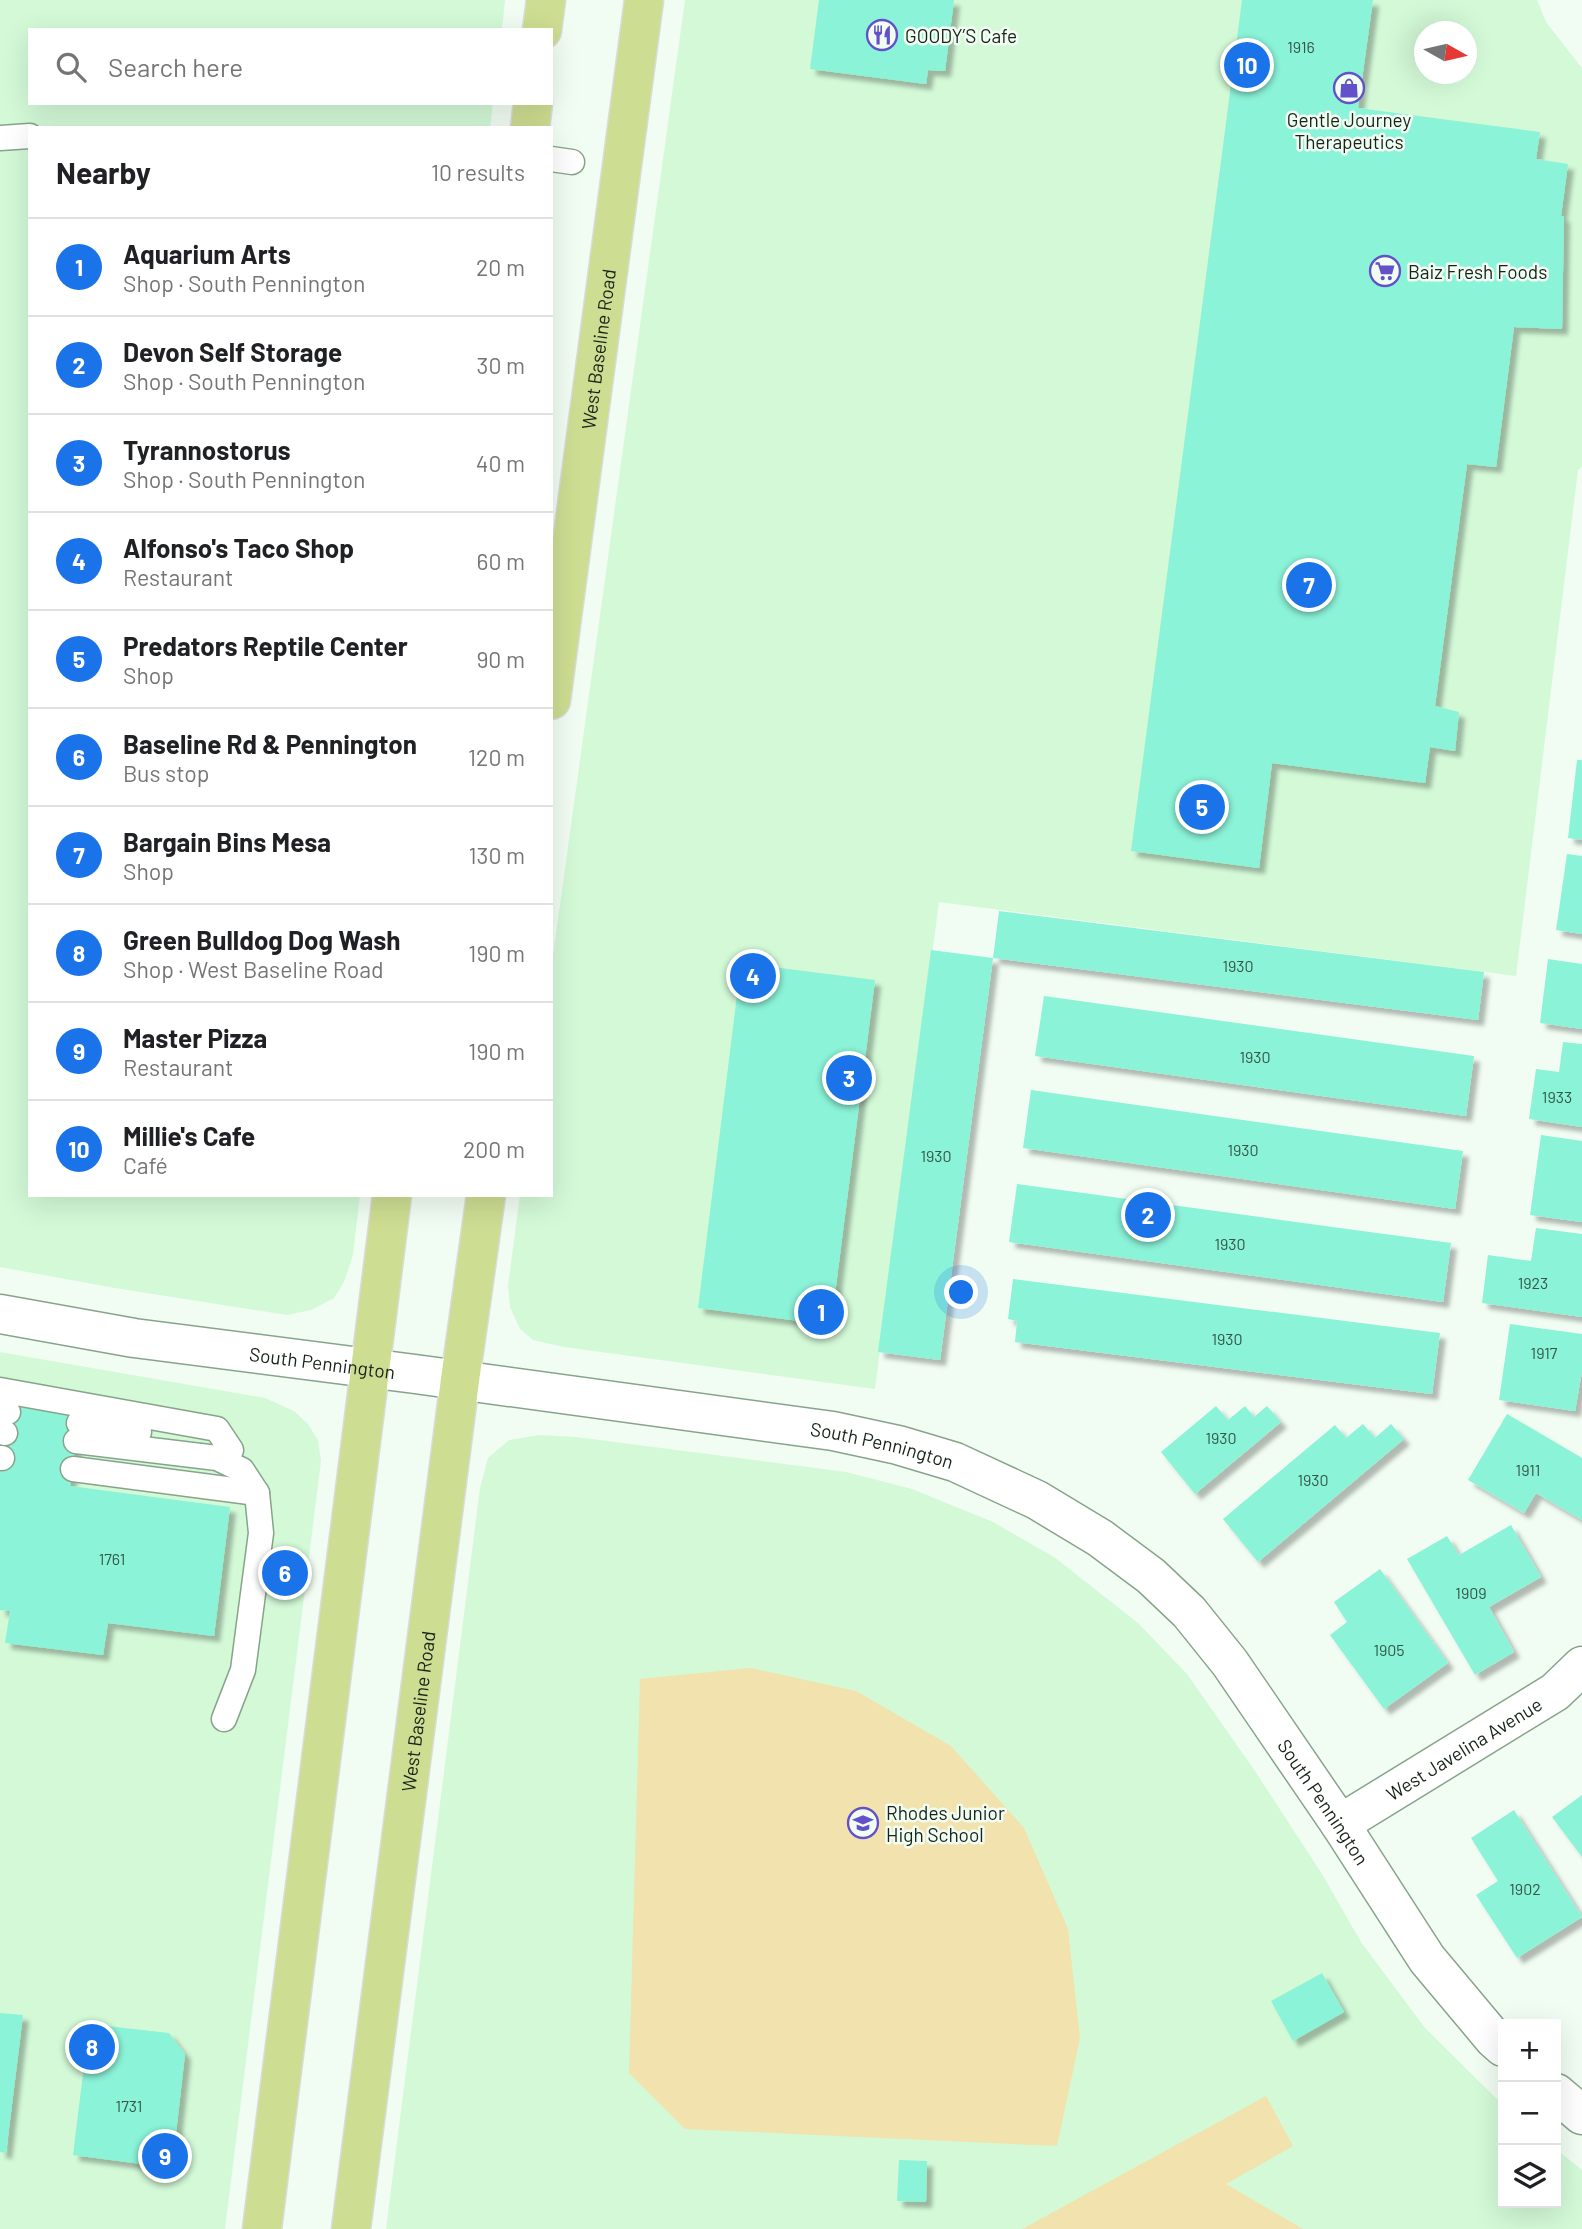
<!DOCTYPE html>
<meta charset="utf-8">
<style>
body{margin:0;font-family:Barlow,sans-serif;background:#f2f2f2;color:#202124}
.controls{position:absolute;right:21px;bottom:21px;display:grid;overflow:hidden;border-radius:0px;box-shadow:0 7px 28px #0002}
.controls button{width:63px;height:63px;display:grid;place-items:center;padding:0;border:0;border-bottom:2px solid #e0e0e0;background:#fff;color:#202124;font:35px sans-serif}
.compass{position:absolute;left:1414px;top:21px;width:63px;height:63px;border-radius:50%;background:#fff;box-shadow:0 7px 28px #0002;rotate:98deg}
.you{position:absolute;left:962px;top:1293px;width:24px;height:24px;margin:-18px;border:5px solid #fff;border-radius:50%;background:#1a73e8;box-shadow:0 0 0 10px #1a73e833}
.badge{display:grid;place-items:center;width:46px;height:46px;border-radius:50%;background:#1a73e8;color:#fff;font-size:23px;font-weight:700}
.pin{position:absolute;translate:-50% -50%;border:4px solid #fff;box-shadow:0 2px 7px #0006}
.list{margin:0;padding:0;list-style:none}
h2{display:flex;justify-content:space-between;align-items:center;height:91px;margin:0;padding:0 28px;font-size:30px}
h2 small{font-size:23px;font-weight:400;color:#757577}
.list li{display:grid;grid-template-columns:46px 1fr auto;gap:21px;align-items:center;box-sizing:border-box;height:98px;padding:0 28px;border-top:2px solid #e0e0e0}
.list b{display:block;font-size:26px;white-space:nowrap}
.list p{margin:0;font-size:23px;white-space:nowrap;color:#757577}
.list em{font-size:23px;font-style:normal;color:#757577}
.icon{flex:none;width:38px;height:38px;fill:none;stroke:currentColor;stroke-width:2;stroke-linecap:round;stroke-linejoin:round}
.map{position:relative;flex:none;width:1582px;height:2229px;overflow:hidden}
.search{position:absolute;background:#fff;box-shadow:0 7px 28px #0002;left:28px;top:28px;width:525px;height:77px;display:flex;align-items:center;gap:18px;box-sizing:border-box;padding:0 24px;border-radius:0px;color:#757577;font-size:26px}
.panel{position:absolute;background:#fff;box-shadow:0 7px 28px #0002;left:28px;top:126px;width:525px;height:1071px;border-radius:0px}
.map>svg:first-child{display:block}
.built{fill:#d3f9d7;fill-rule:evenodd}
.green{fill:#f2e2ae}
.building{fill:#8bf3d8;filter:url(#shadow)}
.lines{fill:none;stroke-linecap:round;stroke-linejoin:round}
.lane-casing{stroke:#87a48a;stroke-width:27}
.street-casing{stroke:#87a48a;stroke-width:41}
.primary-casing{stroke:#dadcda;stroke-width:41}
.lane{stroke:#fff;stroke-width:24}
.street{stroke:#fff;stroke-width:38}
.primary{stroke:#cddd91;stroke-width:38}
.labels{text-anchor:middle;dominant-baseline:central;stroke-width:5;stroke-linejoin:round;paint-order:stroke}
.number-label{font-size:16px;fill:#345748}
.poi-label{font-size:19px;fill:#172318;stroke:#f1fdf2;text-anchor:start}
.street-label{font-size:19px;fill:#172318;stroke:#f1fdf2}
</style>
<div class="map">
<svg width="1582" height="2229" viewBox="0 0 1582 2229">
<defs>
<filter id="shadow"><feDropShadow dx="6" dy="6" stdDeviation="2" flood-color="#0004"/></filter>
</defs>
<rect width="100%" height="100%" fill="#f1fdf2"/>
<g class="built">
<path d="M 0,0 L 505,0 L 502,30 L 30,30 L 30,103 L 493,103 L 490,128 L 30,128 L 30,1195 L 360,1195 L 353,1255 L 344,1282 L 334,1298 L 311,1310 L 287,1315 L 115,1288 L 0,1267 Z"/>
<path d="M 685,0 L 1537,0 L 1546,22 L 1582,68 L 1582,467 L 1578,470 L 1516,976 L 939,902 L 875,1389 L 564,1347 L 533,1340 L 520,1329 L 510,1307 L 508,1286 L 520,1195 L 551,1195 L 551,970 ZM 1424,32 L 1466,32 L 1466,74 L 1424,74 Z"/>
<path d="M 0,1352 L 265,1398 L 294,1411 L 308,1424 L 318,1440 L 321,1461 L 225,2229 L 0,2229 Z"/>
<path d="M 540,1435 L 576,1437 L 846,1472 L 912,1489 L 993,1522 L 1054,1557 L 1138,1623 L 1187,1674 L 1255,1771 L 1322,1874 L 1361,1942 L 1425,2028 L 1503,2105 L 1503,2203 L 1556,2203 L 1556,2149 L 1582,2170 L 1582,2229 L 386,2229 L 480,1488 L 488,1458 L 509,1440 Z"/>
</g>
<g class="green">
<path d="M 750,1668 L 856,1691 L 951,1746 L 1024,1828 L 1068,1929 L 1080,2038 L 1057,2146 L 685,2129 L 629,2073 L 640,1679 Z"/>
<path d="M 1266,2096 L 1293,2146 L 1226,2184 L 1303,2229 L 1022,2229 Z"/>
</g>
<g class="building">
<path d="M 819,0 L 954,0 L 945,71 L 928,70 L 926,84 L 810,69 Z"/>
<path d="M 1242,0 L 1373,0 L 1358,108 L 1540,132 L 1536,159 L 1568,164 L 1561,216 L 1564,216 L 1562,329 L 1514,327 L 1496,467 L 1467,464 L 1435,706 L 1459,712 L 1455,751 L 1430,747 L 1425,783 L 1272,763 L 1259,868 L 1131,851 Z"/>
<path d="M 1577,760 L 1582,760 L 1582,840 L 1568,838 Z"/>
<path d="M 1567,854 L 1582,856 L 1582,934 L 1556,930 Z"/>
<path d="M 999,911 L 1484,972 L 1478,1020 L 993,958 Z"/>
<path d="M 931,950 L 993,958 L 940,1360 L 878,1352 Z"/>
<path d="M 1548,959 L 1582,964 L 1582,1029 L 1540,1023 Z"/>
<path d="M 741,963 L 875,980 L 831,1325 L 698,1308 Z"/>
<path d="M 1044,996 L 1474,1056 L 1466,1116 L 1035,1056 Z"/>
<path d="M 1563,1042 L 1582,1044 L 1582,1127 L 1529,1119 L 1536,1069 L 1559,1072 Z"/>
<path d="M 1031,1090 L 1463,1151 L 1455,1209 L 1023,1148 Z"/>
<path d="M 1541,1135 L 1582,1141 L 1582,1222 L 1530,1215 Z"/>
<path d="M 1017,1184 L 1451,1243 L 1443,1302 L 1009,1242 Z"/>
<path d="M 1536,1228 L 1582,1234 L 1582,1317 L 1482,1303 L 1488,1255 L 1531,1261 Z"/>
<path d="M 1013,1279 L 1440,1333 L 1432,1394 L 1015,1342 L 1017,1321 L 1008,1319 Z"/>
<path d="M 1510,1324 L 1582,1334 L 1582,1371 L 1575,1411 L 1499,1400 Z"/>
<path d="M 10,1400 L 81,1408 L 70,1486 L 230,1507 L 214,1636 L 108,1623 L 103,1655 L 5,1643 L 10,1611 L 0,1610 L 0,1473 Z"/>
<path d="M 1216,1406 L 1228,1420 L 1245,1406 L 1254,1417 L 1267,1406 L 1281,1422 L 1195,1494 L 1161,1452 Z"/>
<path d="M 1507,1414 L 1582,1458 L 1582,1520 L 1536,1493 L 1524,1513 L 1468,1480 Z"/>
<path d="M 1363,1424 L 1375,1438 L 1391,1424 L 1404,1439 L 1258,1562 L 1223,1519 L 1335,1425 L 1346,1438 Z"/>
<path d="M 1511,1525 L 1541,1577 L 1489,1607 L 1514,1652 L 1475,1675 L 1407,1559 L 1447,1536 L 1459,1555 Z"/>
<path d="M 1380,1569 L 1448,1663 L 1384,1709 L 1330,1635 L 1347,1622 L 1334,1602 Z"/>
<path d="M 1582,1795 L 1582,1857 L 1552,1817 Z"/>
<path d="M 1514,1810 L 1582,1917 L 1517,1958 L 1476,1895 L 1498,1881 L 1471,1838 Z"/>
<path d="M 1322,1973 L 1344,2012 L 1293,2041 L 1271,2001 Z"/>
<path d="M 0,2013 L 23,2015 L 6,2153 L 0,2152 Z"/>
<path d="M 107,2026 L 169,2033 L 185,2054 L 172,2168 L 73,2155 L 87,2041 Z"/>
<path d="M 899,2160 L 927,2161 L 926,2202 L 897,2201 Z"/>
</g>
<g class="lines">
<g class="lane-casing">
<g id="lane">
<path d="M 0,138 L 30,136"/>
<path d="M 551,159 L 572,162"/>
<path d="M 0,1390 L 217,1429 L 231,1450"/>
<path d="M 0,1411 L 8,1412"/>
<path d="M 79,1423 L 139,1432"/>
<path d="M 0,1432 L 5,1433"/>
<path d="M 76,1441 L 217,1458 L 242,1470 L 257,1493 L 261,1533 L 243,1670 L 224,1719"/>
<path d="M 0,1458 L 2,1458"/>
<path d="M 73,1469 L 257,1493"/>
</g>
</g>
<g class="street-casing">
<g id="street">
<path id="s1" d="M 0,1314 L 134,1338 L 415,1374 L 833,1431 L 898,1445 L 955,1462 L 1037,1500 L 1100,1538 L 1151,1576 L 1189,1612 L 1230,1663 L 1340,1824 L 1427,1959 L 1494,2039 L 1503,2047"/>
<path id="s2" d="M 1340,1824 L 1555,1692 L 1582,1666"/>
<path d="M 1556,2093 L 1582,2115"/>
</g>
</g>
<g class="primary-casing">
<g id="primary">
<path d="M 542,30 L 546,0"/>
<path d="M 530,128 L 533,103"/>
<path id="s3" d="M 551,700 L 644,0"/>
<path d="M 262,2229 L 392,1195"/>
<path id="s4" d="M 351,2229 L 460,1380 L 486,1195"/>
</g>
</g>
<use href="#lane" class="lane"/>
<use href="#street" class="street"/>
<use href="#primary" class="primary"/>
</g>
<defs>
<g id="restaurant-ring" transform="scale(1.575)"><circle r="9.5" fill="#f1fdf2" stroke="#6351ca" stroke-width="1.5"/><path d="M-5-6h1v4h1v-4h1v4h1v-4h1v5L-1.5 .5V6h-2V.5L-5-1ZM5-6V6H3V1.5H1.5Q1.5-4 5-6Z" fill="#6351ca"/></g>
<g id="shop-ring" transform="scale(1.575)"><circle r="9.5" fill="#f1fdf2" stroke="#6351ca" stroke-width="1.5"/><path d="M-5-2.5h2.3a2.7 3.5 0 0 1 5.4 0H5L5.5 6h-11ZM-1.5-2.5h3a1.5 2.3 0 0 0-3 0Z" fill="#6351ca"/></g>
<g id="supermarket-ring" transform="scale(1.575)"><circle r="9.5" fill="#f1fdf2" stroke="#6351ca" stroke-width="1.5"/><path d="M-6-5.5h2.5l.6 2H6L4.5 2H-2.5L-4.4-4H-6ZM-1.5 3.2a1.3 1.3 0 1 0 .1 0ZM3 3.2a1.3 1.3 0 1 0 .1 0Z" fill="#6351ca"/></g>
<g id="school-ring" transform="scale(1.575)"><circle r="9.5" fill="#f1fdf2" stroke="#6351ca" stroke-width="1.5"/><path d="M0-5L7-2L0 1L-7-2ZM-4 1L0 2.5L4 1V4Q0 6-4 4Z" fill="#6351ca"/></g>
</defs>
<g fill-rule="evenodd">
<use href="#restaurant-ring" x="882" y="35"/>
<use href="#shop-ring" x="1349" y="88"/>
<use href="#supermarket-ring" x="1385" y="271"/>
<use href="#school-ring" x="863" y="1823"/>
</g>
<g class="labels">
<g class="number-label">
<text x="1301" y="46">1916</text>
<text x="1238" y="965">1930</text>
<text x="1255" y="1056">1930</text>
<text x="1557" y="1096">1933</text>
<text x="1243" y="1149">1930</text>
<text x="936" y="1155">1930</text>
<text x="1230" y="1243">1930</text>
<text x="1533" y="1282">1923</text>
<text x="1227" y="1338">1930</text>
<text x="1544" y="1352">1917</text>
<text x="1221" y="1437">1930</text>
<text x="1528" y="1469">1911</text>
<text x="1313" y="1479">1930</text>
<text x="112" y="1558">1761</text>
<text x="1471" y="1592">1909</text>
<text x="1389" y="1649">1905</text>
<text x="1525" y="1888">1902</text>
<text x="129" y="2105">1731</text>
</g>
<g class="poi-label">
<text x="905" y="35">GOODY’S Cafe</text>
<text x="1349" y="119" text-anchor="middle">Gentle Journey<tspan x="1349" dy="22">Therapeutics</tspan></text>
<text x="1408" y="271">Baiz Fresh Foods</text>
<text x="886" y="1812">Rhodes Junior<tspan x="886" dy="22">High School</tspan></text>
</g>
<g class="street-label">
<text stroke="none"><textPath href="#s3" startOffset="354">West Baseline Road</textPath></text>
<text stroke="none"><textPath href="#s1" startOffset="326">South Pennington</textPath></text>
<text stroke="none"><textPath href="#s1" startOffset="892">South Pennington</textPath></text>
<text stroke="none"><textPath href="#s4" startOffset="522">West Baseline Road</textPath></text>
<text stroke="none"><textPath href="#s2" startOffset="145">West Javelina Avenue</textPath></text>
<text stroke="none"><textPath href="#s1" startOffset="1480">South Pennington</textPath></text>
</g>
</g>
</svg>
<div class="controls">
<button>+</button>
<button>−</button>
<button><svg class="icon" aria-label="layers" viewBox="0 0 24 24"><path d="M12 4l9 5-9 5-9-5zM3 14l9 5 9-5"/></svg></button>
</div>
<svg class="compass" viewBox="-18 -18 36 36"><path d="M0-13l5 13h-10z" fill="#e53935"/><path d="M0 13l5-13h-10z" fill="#757577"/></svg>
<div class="you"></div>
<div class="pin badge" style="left:821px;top:1312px">1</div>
<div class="pin badge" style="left:1148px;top:1215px">2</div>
<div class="pin badge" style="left:849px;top:1078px">3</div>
<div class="pin badge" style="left:753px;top:976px">4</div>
<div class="pin badge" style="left:1202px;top:807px">5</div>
<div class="pin badge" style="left:285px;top:1573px">6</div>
<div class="pin badge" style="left:1309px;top:585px">7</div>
<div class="pin badge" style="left:92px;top:2047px">8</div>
<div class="pin badge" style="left:165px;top:2156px">9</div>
<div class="pin badge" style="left:1247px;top:65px">10</div>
<div class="search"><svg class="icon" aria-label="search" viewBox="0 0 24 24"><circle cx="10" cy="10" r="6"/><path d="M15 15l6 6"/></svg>Search here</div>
<section class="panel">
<h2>Nearby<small>10 results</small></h2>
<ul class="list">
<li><span class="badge">1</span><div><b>Aquarium Arts</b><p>Shop · South Pennington</p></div><em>20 m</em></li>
<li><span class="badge">2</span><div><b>Devon Self Storage</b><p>Shop · South Pennington</p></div><em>30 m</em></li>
<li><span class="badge">3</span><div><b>Tyrannostorus</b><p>Shop · South Pennington</p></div><em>40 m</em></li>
<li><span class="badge">4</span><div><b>Alfonso's Taco Shop</b><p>Restaurant</p></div><em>60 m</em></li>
<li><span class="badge">5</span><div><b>Predators Reptile Center</b><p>Shop</p></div><em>90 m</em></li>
<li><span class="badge">6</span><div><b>Baseline Rd &amp; Pennington</b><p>Bus stop</p></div><em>120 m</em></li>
<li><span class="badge">7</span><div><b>Bargain Bins Mesa</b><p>Shop</p></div><em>130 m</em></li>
<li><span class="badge">8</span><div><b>Green Bulldog Dog Wash</b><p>Shop · West Baseline Road</p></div><em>190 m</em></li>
<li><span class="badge">9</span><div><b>Master Pizza</b><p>Restaurant</p></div><em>190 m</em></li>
<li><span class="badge">10</span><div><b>Millie's Cafe</b><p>Café</p></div><em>200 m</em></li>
</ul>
</section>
</div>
